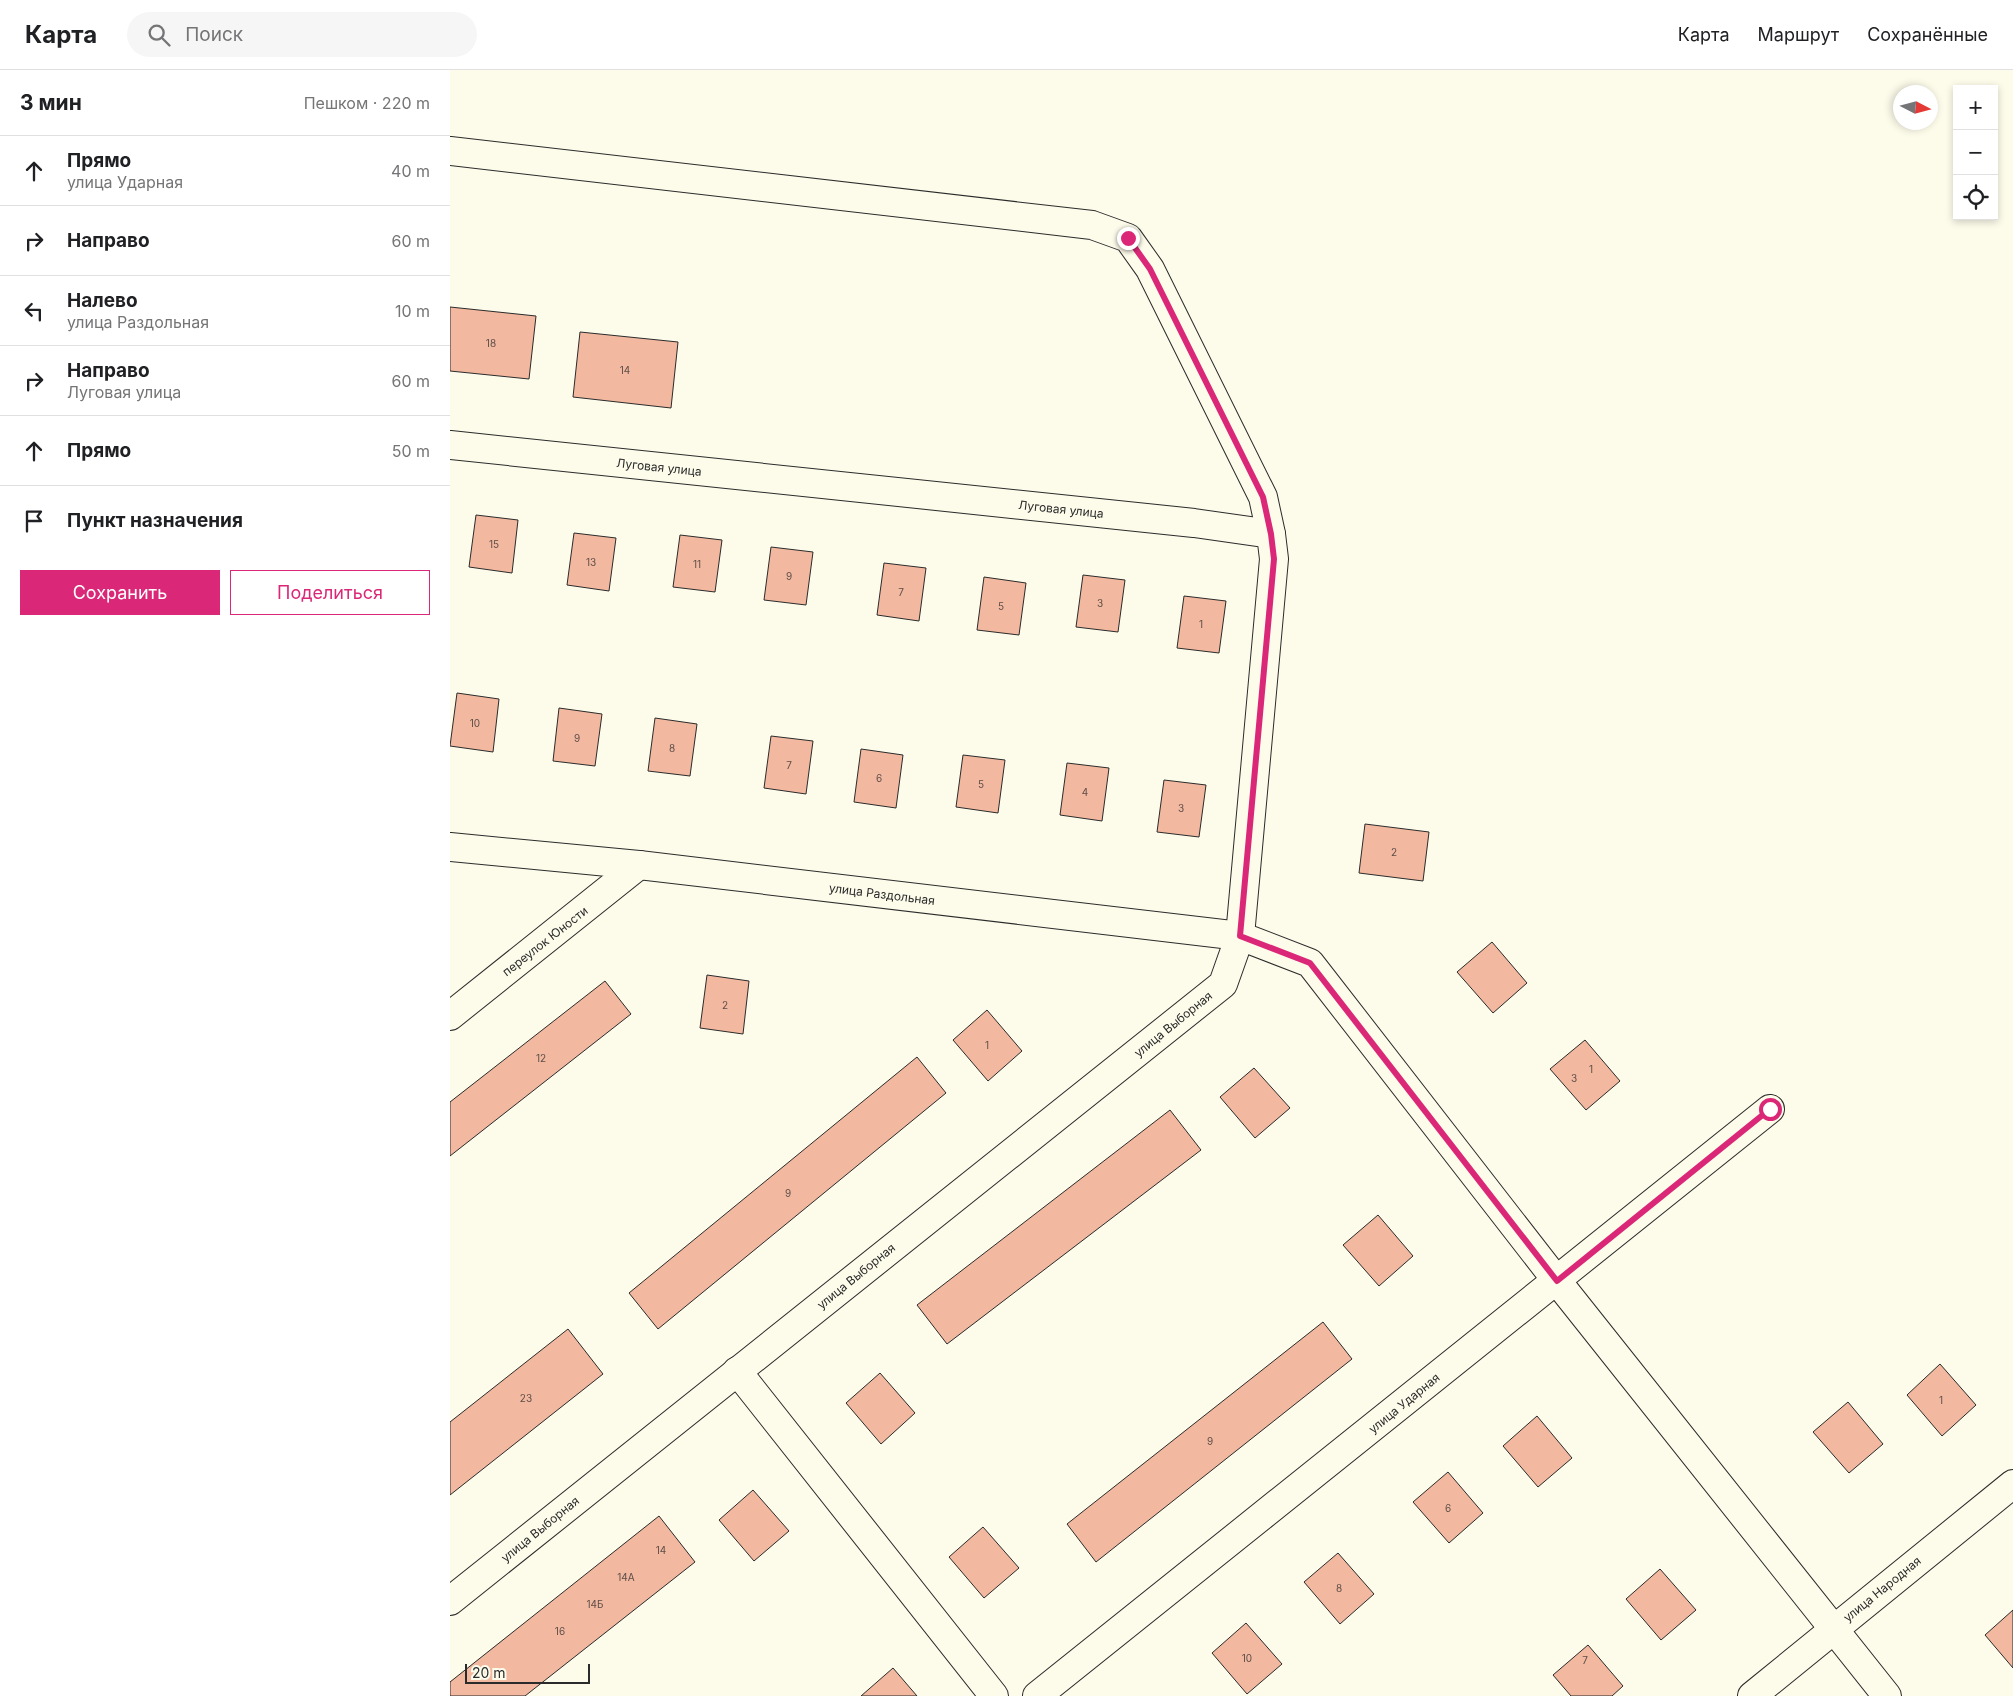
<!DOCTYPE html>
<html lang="ru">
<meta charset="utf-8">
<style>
body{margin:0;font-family:Inter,sans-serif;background:#f6f6f6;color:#202124}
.controls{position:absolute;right:15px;top:15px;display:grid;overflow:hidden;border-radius:0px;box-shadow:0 2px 8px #0003}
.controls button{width:45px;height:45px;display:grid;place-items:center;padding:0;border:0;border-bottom:1px solid #e0e0e0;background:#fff;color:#202124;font:25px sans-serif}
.compass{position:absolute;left:1443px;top:15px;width:45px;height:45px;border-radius:50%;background:#fff;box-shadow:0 2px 8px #0003;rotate:96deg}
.scale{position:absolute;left:15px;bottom:12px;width:125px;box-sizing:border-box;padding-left:5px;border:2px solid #2b2b2b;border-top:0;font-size:14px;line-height:18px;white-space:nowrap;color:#2b2b2b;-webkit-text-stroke:4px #fdfbea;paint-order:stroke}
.stop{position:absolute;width:15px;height:15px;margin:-11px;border:4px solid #db2777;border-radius:50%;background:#fff}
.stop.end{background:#db2777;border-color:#fff;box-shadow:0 1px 5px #0008}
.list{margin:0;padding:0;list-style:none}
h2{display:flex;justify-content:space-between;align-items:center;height:65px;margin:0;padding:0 20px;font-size:21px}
h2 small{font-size:16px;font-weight:400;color:#757577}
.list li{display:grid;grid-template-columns:32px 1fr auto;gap:15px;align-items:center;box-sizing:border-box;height:70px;padding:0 20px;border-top:1px solid #e0e0e0}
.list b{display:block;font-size:19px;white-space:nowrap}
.list p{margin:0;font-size:16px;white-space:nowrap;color:#757577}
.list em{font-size:16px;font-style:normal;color:#757577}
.actions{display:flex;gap:10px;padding:15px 20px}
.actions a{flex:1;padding:11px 0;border:1px solid #db2777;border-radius:0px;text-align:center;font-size:18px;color:#db2777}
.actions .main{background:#db2777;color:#fff}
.icon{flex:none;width:28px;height:28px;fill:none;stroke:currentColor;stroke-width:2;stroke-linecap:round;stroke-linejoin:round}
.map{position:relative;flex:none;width:1563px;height:1626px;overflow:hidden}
header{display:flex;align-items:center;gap:30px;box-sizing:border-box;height:70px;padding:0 25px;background:#fff;border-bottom:1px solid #e0e0e0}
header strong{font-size:24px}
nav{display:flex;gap:28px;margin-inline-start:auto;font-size:18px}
.search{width:350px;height:45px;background:#f6f6f6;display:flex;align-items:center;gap:12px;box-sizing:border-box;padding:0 18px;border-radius:28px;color:#757577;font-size:19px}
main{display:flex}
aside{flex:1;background:#fff}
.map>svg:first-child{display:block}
.building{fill:#f2b8a0;stroke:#2b2b2b}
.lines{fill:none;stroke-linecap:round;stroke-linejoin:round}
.street-casing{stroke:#2b2b2b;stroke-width:30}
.street{stroke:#fdfbea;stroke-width:28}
.route{stroke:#db2777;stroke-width:6}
.labels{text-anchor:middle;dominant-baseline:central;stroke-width:4;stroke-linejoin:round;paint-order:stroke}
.number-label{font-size:10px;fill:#5d4e48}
.street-label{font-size:12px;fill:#2b2b2b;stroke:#fdfbea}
</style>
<header>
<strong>Карта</strong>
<div class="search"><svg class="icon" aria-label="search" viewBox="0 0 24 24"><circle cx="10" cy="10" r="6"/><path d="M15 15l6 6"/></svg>Поиск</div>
<nav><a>Карта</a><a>Маршрут</a><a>Сохранённые</a></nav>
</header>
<main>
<aside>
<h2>3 мин<small>Пешком · 220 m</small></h2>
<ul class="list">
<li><svg class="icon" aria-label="ahead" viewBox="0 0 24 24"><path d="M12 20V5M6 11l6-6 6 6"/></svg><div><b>Прямо</b><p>улица Ударная</p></div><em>40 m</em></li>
<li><svg class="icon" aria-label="right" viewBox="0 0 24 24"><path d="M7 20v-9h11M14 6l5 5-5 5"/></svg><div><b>Направо</b></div><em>60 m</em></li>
<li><svg class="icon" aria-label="left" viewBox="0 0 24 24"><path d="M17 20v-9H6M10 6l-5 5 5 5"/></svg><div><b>Налево</b><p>улица Раздольная</p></div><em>10 m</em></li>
<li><svg class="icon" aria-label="right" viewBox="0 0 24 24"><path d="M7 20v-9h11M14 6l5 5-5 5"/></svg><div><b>Направо</b><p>Луговая улица</p></div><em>60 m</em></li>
<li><svg class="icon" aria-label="ahead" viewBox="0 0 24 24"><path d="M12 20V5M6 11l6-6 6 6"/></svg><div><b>Прямо</b></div><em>50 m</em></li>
<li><svg class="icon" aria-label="arrive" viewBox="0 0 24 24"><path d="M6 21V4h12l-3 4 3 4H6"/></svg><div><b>Пункт назначения</b></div></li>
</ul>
<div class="actions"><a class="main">Сохранить</a><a>Поделиться</a></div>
</aside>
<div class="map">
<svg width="1563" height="1626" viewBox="0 0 1563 1626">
<rect width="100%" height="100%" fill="#fdfbea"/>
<g class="building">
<path d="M 0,237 L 86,246 L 79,309 L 0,301 Z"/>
<path d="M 130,262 L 228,272 L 221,338 L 123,327 Z"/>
<path d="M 26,445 L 68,450 L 62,503 L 19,497 Z"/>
<path d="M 124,463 L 166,468 L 159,521 L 117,515 Z"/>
<path d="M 230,465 L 272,470 L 265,522 L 223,517 Z"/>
<path d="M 321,477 L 363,482 L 356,535 L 314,530 Z"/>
<path d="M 434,493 L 476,498 L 469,551 L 427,545 Z"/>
<path d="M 633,505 L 675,510 L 668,562 L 626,557 Z"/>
<path d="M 534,507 L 576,513 L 569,565 L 527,560 Z"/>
<path d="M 734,526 L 776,531 L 769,583 L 727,578 Z"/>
<path d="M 7,623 L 49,629 L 43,682 L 0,676 Z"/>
<path d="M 109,638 L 152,644 L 145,696 L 103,691 Z"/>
<path d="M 205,648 L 247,654 L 240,706 L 198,701 Z"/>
<path d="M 321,666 L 363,671 L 356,724 L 314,718 Z"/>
<path d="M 411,679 L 453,685 L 446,738 L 404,732 Z"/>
<path d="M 513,685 L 555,690 L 548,743 L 506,737 Z"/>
<path d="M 617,693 L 659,698 L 652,751 L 610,745 Z"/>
<path d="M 714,710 L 756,715 L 749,767 L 707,762 Z"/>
<path d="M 915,754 L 979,762 L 973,811 L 909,803 Z"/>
<path d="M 1042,872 L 1077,913 L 1043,943 L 1007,902 Z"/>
<path d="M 257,905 L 299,911 L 293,964 L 250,958 Z"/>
<path d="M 155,911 L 181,944 L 0,1086 L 0,1032 Z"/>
<path d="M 537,940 L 572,981 L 538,1011 L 503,970 Z"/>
<path d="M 1135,970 L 1170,1011 L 1136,1040 L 1100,999 Z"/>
<path d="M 467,987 L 496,1023 L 208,1259 L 179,1223 Z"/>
<path d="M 804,998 L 840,1038 L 805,1068 L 770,1027 Z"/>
<path d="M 720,1040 L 751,1080 L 497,1274 L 467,1235 Z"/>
<path d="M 928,1145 L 963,1186 L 929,1216 L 893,1175 Z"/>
<path d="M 873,1252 L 902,1289 L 646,1492 L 617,1454 Z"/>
<path d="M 118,1259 L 153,1304 L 0,1425 L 0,1352 Z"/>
<path d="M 1490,1294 L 1526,1335 L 1492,1366 L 1457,1325 Z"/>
<path d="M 430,1303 L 465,1343 L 431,1374 L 396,1333 Z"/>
<path d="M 1398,1332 L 1433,1374 L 1399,1403 L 1363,1362 Z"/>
<path d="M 1087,1346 L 1122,1388 L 1088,1417 L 1053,1376 Z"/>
<path d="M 998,1402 L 1033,1443 L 999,1473 L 963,1432 Z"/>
<path d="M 303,1420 L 339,1461 L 304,1491 L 269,1450 Z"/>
<path d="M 209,1446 L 245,1492 L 75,1626 L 0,1626 L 0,1612 Z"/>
<path d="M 533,1457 L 569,1498 L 534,1528 L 499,1487 Z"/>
<path d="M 888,1483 L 924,1524 L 890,1554 L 854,1512 Z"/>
<path d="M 1210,1499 L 1246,1540 L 1211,1570 L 1176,1529 Z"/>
<path d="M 1563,1540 L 1563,1598 L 1535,1565 Z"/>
<path d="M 796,1553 L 832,1594 L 797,1624 L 762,1583 Z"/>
<path d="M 1138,1575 L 1173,1616 L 1162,1626 L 1121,1626 L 1103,1605 Z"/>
<path d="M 443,1598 L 467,1626 L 411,1626 Z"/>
</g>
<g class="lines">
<g class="street-casing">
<g id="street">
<path d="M 0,81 L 642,155 L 678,168 L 700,199 L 813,427 L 821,464"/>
<path d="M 0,375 L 744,453 L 821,464 L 824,489 L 790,866 L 773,914 L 0,1531"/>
<path d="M 0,777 L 189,795 L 790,866 L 860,893 L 1107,1211 L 1437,1626"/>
<path d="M 0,946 L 189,795"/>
<path d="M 287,1301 L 544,1626"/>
<path d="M 587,1626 L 1320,1039"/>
<path d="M 1302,1626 L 1563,1414"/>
</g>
</g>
<use href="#street" class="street"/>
</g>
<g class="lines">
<path class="route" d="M 678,168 L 700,199 L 813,427 L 821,464 L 824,489 L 790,866 L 860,893 L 1107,1211 L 1320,1039"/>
</g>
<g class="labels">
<g class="number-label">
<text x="41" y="273">18</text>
<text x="175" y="300">14</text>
<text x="44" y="474">15</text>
<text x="141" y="492">13</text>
<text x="247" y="494">11</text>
<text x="339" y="506">9</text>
<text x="451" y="522">7</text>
<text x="650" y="533">3</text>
<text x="551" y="536">5</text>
<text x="751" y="554">1</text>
<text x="25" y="653">10</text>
<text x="127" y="668">9</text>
<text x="222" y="678">8</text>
<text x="339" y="695">7</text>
<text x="429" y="708">6</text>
<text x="531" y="714">5</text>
<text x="635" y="722">4</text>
<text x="731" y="738">3</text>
<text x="944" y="782">2</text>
<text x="275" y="935">2</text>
<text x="537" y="975">1</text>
<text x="91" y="988">12</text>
<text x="1141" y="999">1</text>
<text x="1124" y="1008">3</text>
<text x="338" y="1123">9</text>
<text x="76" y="1328">23</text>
<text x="1491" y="1330">1</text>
<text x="760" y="1371">9</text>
<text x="998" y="1438">6</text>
<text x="211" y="1480">14</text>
<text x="176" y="1507">14А</text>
<text x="889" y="1518">8</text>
<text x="145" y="1534">14Б</text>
<text x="110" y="1561">16</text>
<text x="797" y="1588">10</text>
<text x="1135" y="1590">7</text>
</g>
<g class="street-label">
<text transform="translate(209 397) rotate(6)">Луговая улица</text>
<text transform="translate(611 439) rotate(6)">Луговая улица</text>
<text transform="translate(432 824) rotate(7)">улица Раздольная</text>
<text transform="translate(95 871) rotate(-38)">переулок Юности</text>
<text transform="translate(723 954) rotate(-39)">улица Выборная</text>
<text transform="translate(406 1206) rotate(-39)">улица Выборная</text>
<text transform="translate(954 1333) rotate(-39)">улица Ударная</text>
<text transform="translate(90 1459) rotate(-39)">улица Выборная</text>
<text transform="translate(1432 1519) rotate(-39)">улица Народная</text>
</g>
</g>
</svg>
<div class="controls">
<button>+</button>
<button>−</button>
<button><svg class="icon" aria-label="locate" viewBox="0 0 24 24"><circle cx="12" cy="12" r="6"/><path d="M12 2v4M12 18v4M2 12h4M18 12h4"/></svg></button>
</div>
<svg class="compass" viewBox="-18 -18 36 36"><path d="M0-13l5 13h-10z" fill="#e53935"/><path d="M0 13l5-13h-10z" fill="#757577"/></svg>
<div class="scale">20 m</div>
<div class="stop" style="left:1320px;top:1039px"></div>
<div class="stop end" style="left:678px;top:168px"></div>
</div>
</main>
